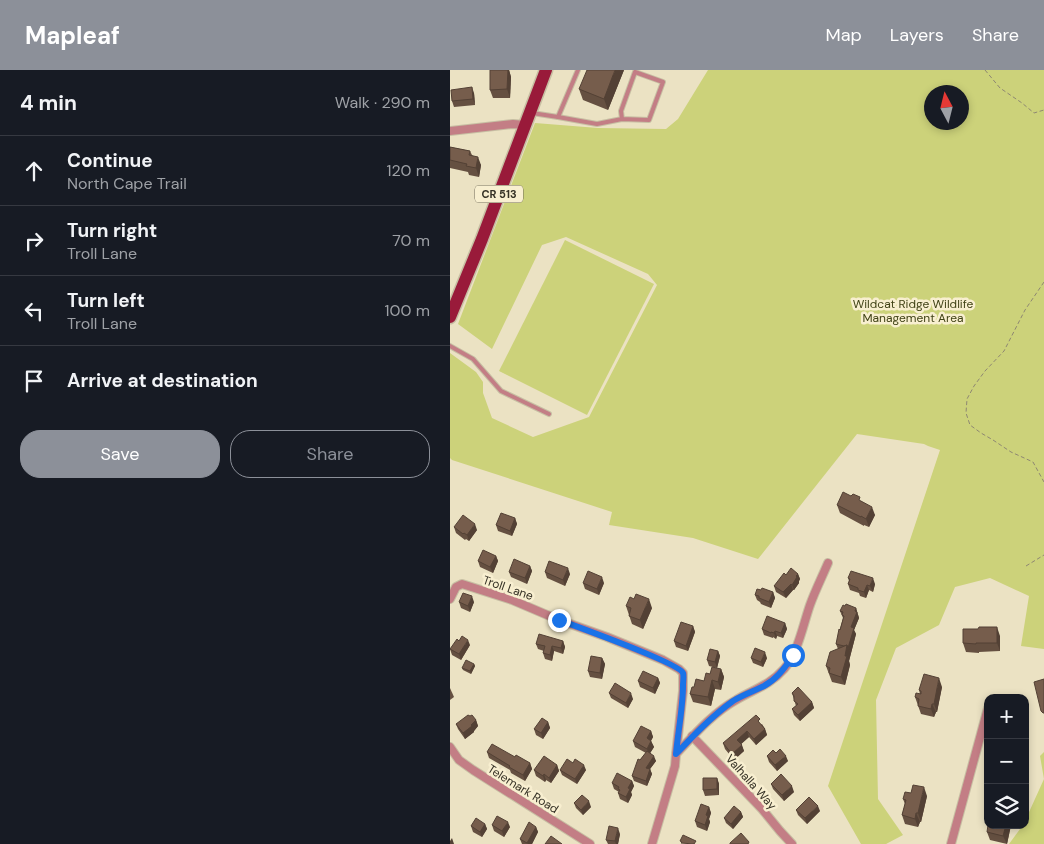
<!DOCTYPE html>
<meta charset="utf-8">
<style>
body{margin:0;font-family:"DM Sans",sans-serif;background:#242831;color:#f1f3f6}
.controls{position:absolute;right:15px;bottom:15px;display:grid;overflow:hidden;border-radius:10px;box-shadow:0 2px 8px #0003}
.controls button{width:45px;height:45px;display:grid;place-items:center;padding:0;border:0;border-bottom:1px solid #363941;background:#171b24;color:#f1f3f6;font:25px sans-serif}
.compass{position:absolute;left:474px;top:15px;width:45px;height:45px;border-radius:50%;background:#171b24;box-shadow:0 2px 8px #0003;rotate:353deg}
.stop{position:absolute;width:15px;height:15px;margin:-11px;border:4px solid #1a73e8;border-radius:50%;background:#fff}
.stop.end{background:#1a73e8;border-color:#fff;box-shadow:0 1px 5px #0008}
.list{margin:0;padding:0;list-style:none}
h2{display:flex;justify-content:space-between;align-items:center;height:65px;margin:0;padding:0 20px;font-size:21px}
h2 small{font-size:16px;font-weight:400;color:#9ea1a6}
.list li{display:grid;grid-template-columns:32px 1fr auto;gap:15px;align-items:center;box-sizing:border-box;height:70px;padding:0 20px;border-top:1px solid #363941}
.list b{display:block;font-size:19px;white-space:nowrap}
.list p{margin:0;font-size:16px;white-space:nowrap;color:#9ea1a6}
.list em{font-size:16px;font-style:normal;color:#9ea1a6}
.actions{display:flex;gap:10px;padding:15px 20px}
.actions a{flex:1;padding:11px 0;border:1px solid #8c9099;border-radius:20px;text-align:center;font-size:18px;color:#8c9099}
.actions .main{background:#8c9099;color:#fff}
.icon{flex:none;width:28px;height:28px;fill:none;stroke:currentColor;stroke-width:2;stroke-linecap:round;stroke-linejoin:round}
.map{position:relative;flex:none;width:594px;height:774px;overflow:hidden}
header{display:flex;align-items:center;gap:30px;box-sizing:border-box;height:70px;padding:0 25px;background:#8c9099;color:#fff}
header strong{font-size:24px}
nav{display:flex;gap:28px;margin-inline-start:auto;font-size:18px}
main{display:flex}
aside{flex:1;background:#171b24}
.map>svg:first-child{display:block}
.green{fill:#ccd27a;fill-rule:evenodd}
.lines{fill:none;stroke-linecap:round;stroke-linejoin:round}
.lane-casing{stroke:#c7bfa3;stroke-width:6}
.street-casing{stroke:#c7bfa3;stroke-width:10}
.primary-casing{stroke:#c7bfa3;stroke-width:15}
.path{stroke:#8e8772;stroke-width:1;stroke-dasharray:4 2.5;stroke-linecap:butt}
.lane{stroke:#c37e85;stroke-width:4}
.street{stroke:#c37e85;stroke-width:8}
.primary{stroke:#991a3a;stroke-width:12}
.wall{fill:#655041}
.shaded-wall{fill:#534135}
.building{fill:#765d4c;stroke:#534135}
.route{stroke:#1a73e8;stroke-width:6}
.labels{text-anchor:middle;dominant-baseline:central;stroke-width:5;stroke-linejoin:round;paint-order:stroke}
.shield{fill:#f8efd0;stroke:#706a58;stroke-width:1}
.shield-label{font-size:11px;font-weight:bold;fill:#353125}
.park-label{font-size:12px;fill:#414317;stroke:#f8efd0}
.street-label{font-size:12px;fill:#353125;stroke:#f8efd0}
</style>
<header>
<strong>Mapleaf</strong>
<nav><a>Map</a><a>Layers</a><a>Share</a></nav>
</header>
<main>
<aside>
<h2>4 min<small>Walk · 290 m</small></h2>
<ul class="list">
<li><svg class="icon" aria-label="ahead" viewBox="0 0 24 24"><path d="M12 20V5M6 11l6-6 6 6"/></svg><div><b>Continue</b><p>North Cape Trail</p></div><em>120 m</em></li>
<li><svg class="icon" aria-label="right" viewBox="0 0 24 24"><path d="M7 20v-9h11M14 6l5 5-5 5"/></svg><div><b>Turn right</b><p>Troll Lane</p></div><em>70 m</em></li>
<li><svg class="icon" aria-label="left" viewBox="0 0 24 24"><path d="M17 20v-9H6M10 6l-5 5 5 5"/></svg><div><b>Turn left</b><p>Troll Lane</p></div><em>100 m</em></li>
<li><svg class="icon" aria-label="arrive" viewBox="0 0 24 24"><path d="M6 21V4h12l-3 4 3 4H6"/></svg><div><b>Arrive at destination</b></div></li>
</ul>
<div class="actions"><a class="main">Save</a><a>Share</a></div>
</aside>
<div class="map">
<svg width="594" height="774" viewBox="0 0 594 774">
<rect width="100%" height="100%" fill="#ebe2c3"/>
<g class="green">
<path d="M 258,0 L 594,0 L 594,579 L 571,576 L 579,526 L 540,508 L 505,517 L 489,555 L 446,578 L 426,630 L 428,729 L 453,765 L 436,774 L 411,774 L 378,716 L 490,380 L 478,376 L 474,374 L 407,364 L 308,489 L 243,468 L 159,455 L 162,442 L 2,390 L 0,388 L 0,283 L 26,302 L 33,312 L 33,323 L 42,348 L 83,367 L 139,347 L 207,215 L 198,204 L 116,167 L 92,175 L 42,279 L 8,254 L 85,53 L 148,58 L 216,59 L 228,49 ZM 512,22 L 512,52 L 482,52 L 482,22 Z"/>
<path d="M 115,170 L 204,214 L 137,345 L 49,301 Z"/>
<path d="M 594,682 L 594,774 L 559,774 L 573,755 L 575,755 L 575,751 L 594,709 L 590,686 Z"/>
</g>
<g class="lines">
<g class="lane-casing">
<g id="lane">
<path d="M 82,43 L 108,47 L 128,0"/>
<path d="M 108,47 L 147,54 L 172,49 L 199,50 L 213,12 L 185,2 L 171,41 L 172,49"/>
<path d="M 0,276 L 23,289 L 51,321 L 99,344"/>
</g>
</g>
<g class="street-casing">
<g id="street">
<path d="M 0,61 L 63,54 L 75,55"/>
<path d="M 0,529 L 6,517 L 12,514 L 62,530 L 109,550 L 157,567 L 213,590 L 229,599 L 233,603 L 233,621 L 226,684"/>
<path d="M 242,666 L 312,739 L 330,761 L 342,774"/>
<path d="M 0,677 L 9,690 L 23,700 L 140,774"/>
<path d="M 202,774 L 225,696 L 226,684 C 244,665 263,643 286,630 C 304,619 319,616 334,599 C 348,583 353,555 360,535 C 365,521 372,507 378,493"/>
<path d="M 501,774 L 538,638"/>
</g>
</g>
<g class="primary-casing">
<path id="primary" d="M 0,247 L 32,169 L 96,0"/>
</g>
<g class="path">
<path d="M 535,0 L 550,18 L 572,33 L 584,43 L 594,40"/>
<path d="M 594,212 L 575,240 L 554,281 L 535,301 L 524,316 L 517,329 L 516,343 L 520,355 L 531,363 L 543,370 L 561,382 L 583,392 L 594,412"/>
<path d="M 576,496 L 594,485"/>
</g>
<use href="#lane" class="lane"/>
<use href="#street" class="street"/>
<use href="#primary" class="primary"/>
</g>
<g class="wall">
<path d="M 40,0 L 59,0 L 61,7 L 60,28 L 43,28 L 40,20 Z"/>
<path d="M 174,0 L 158,40 L 133,30 L 129,19 Z"/>
<path d="M 24,23 L 25,35 L 4,37 L 2,31 Z"/>
<path d="M 0,77 L 20,81 L 22,85 L 31,95 L 29,107 L 19,105 L 18,102 L 0,98 Z"/>
<path d="M 411,431 L 425,445 L 419,457 L 414,455 L 414,456 L 390,443 L 387,435 Z"/>
<path d="M 65,448 L 67,454 L 62,466 L 48,461 L 46,455 Z"/>
<path d="M 4,457 L 27,460 L 19,471 L 16,469 L 15,470 L 6,463 Z"/>
<path d="M 46,486 L 48,491 L 43,503 L 30,497 L 28,491 Z"/>
<path d="M 80,496 L 82,501 L 77,514 L 61,507 L 59,502 Z"/>
<path d="M 95,502 L 120,504 L 115,516 L 97,508 Z"/>
<path d="M 348,504 L 350,509 L 349,511 L 349,513 L 344,520 L 343,520 L 336,528 L 326,522 L 324,516 L 336,505 Z"/>
<path d="M 398,508 L 425,514 L 423,522 L 419,520 L 416,528 L 410,526 L 409,523 L 400,520 L 398,514 L 399,511 Z"/>
<path d="M 133,513 L 154,513 L 149,525 L 135,519 Z"/>
<path d="M 311,520 L 323,522 L 325,528 L 321,538 L 311,534 L 310,532 L 307,530 L 305,525 Z"/>
<path d="M 9,532 L 24,532 L 20,542 L 11,538 Z"/>
<path d="M 176,536 L 202,538 L 193,559 L 182,554 Z"/>
<path d="M 406,538 L 409,548 L 404,560 L 406,564 L 399,591 L 400,595 L 395,615 L 382,612 L 376,596 L 388,579 L 386,574 L 393,548 L 390,541 Z"/>
<path d="M 335,553 L 337,559 L 333,568 L 327,566 L 326,569 L 323,567 L 323,568 L 314,565 L 312,559 Z"/>
<path d="M 243,556 L 245,562 L 238,581 L 226,577 L 224,571 Z"/>
<path d="M 550,566 L 550,581 L 529,582 L 529,583 L 516,582 L 513,573 Z"/>
<path d="M 113,571 L 115,577 L 113,584 L 104,581 L 102,591 L 95,589 L 93,583 L 94,581 L 88,579 L 86,574 Z"/>
<path d="M 20,575 L 11,590 L 2,585 L 0,579 Z"/>
<path d="M 268,581 L 270,586 L 267,598 L 259,596 L 257,590 Z"/>
<path d="M 152,588 L 155,594 L 152,609 L 140,607 L 138,601 Z"/>
<path d="M 301,588 L 317,588 L 313,597 L 303,593 Z"/>
<path d="M 24,594 L 25,596 L 21,604 L 13,600 L 12,598 Z"/>
<path d="M 271,599 L 274,607 L 271,620 L 265,619 L 261,636 L 243,632 L 240,624 L 244,617 L 254,611 L 260,604 Z"/>
<path d="M 208,608 L 210,613 L 205,624 L 190,617 L 188,611 Z"/>
<path d="M 492,617 L 487,642 L 486,642 L 484,647 L 471,644 L 465,627 L 470,624 L 469,620 Z"/>
<path d="M 0,618 L 4,627 L 0,630 Z"/>
<path d="M 159,623 L 183,629 L 178,638 L 161,628 Z"/>
<path d="M 342,623 L 362,632 L 364,638 L 350,651 L 344,645 L 342,639 L 346,636 Z"/>
<path d="M 26,650 L 28,656 L 24,661 L 24,662 L 15,669 L 8,659 L 6,654 Z"/>
<path d="M 98,652 L 100,658 L 93,669 L 86,665 L 84,659 Z"/>
<path d="M 312,654 L 315,659 L 317,665 L 306,675 L 299,667 L 291,674 L 294,681 L 284,690 L 275,679 L 273,673 Z"/>
<path d="M 201,661 L 203,667 L 201,671 L 204,677 L 200,683 L 206,691 L 200,699 L 202,704 L 197,716 L 184,711 L 182,706 L 190,690 L 196,683 L 185,677 L 183,671 Z"/>
<path d="M 37,682 L 65,687 L 80,693 L 82,699 L 75,711 L 61,703 L 60,700 L 39,688 Z"/>
<path d="M 326,683 L 338,691 L 327,701 L 319,692 L 317,686 Z"/>
<path d="M 123,693 L 136,700 L 127,714 L 112,705 L 110,700 Z"/>
<path d="M 107,695 L 109,701 L 101,713 L 96,710 L 95,712 L 86,706 L 84,700 Z"/>
<path d="M 267,708 L 269,714 L 269,725 L 255,726 L 253,720 Z"/>
<path d="M 182,711 L 184,716 L 181,722 L 182,725 L 178,733 L 170,729 L 168,723 L 169,722 L 164,719 L 162,713 Z"/>
<path d="M 321,714 L 344,722 L 334,731 L 323,719 Z"/>
<path d="M 477,726 L 471,752 L 470,752 L 468,757 L 455,754 L 452,745 L 455,734 L 453,729 Z"/>
<path d="M 124,733 L 141,737 L 133,745 L 126,738 Z"/>
<path d="M 259,737 L 261,743 L 259,749 L 260,752 L 257,761 L 247,757 L 245,751 Z"/>
<path d="M 346,740 L 370,741 L 357,754 L 348,745 Z"/>
<path d="M 291,742 L 293,747 L 283,759 L 276,753 L 274,748 Z"/>
<path d="M 35,754 L 37,759 L 32,767 L 23,762 L 21,756 Z"/>
<path d="M 42,755 L 60,757 L 54,767 L 44,761 Z"/>
<path d="M 561,755 L 557,774 L 540,770 L 537,762 Z"/>
<path d="M 86,757 L 88,762 L 82,774 L 72,774 L 70,769 Z"/>
<path d="M 170,764 L 168,774 L 158,774 L 156,770 Z"/>
</g>
<g class="shaded-wall">
<path d="M 58,0 L 59,0 L 61,7 L 60,28 L 57,19 Z"/>
<path d="M 165,0 L 174,0 L 158,40 L 154,29 Z"/>
<path d="M 22,17 L 24,23 L 25,35 L 23,29 Z"/>
<path d="M 28,87 L 31,95 L 29,107 L 26,98 Z"/>
<path d="M 422,437 L 425,445 L 419,457 L 416,449 Z"/>
<path d="M 65,448 L 67,454 L 62,466 L 60,461 Z"/>
<path d="M 25,454 L 27,460 L 19,471 L 17,465 Z"/>
<path d="M 46,486 L 48,491 L 43,503 L 40,497 Z"/>
<path d="M 80,496 L 82,501 L 77,514 L 75,508 Z"/>
<path d="M 118,498 L 120,504 L 115,516 L 113,510 Z"/>
<path d="M 348,504 L 350,509 L 349,511 L 349,513 L 344,520 L 342,515 Z"/>
<path d="M 152,507 L 154,513 L 149,525 L 147,519 Z"/>
<path d="M 423,508 L 425,514 L 423,522 L 420,516 Z"/>
<path d="M 341,514 L 343,520 L 336,528 L 333,522 Z"/>
<path d="M 417,515 L 419,520 L 416,528 L 414,522 Z"/>
<path d="M 323,522 L 325,528 L 321,538 L 319,532 Z"/>
<path d="M 22,526 L 24,532 L 20,542 L 18,536 Z"/>
<path d="M 199,529 L 202,538 L 193,559 L 190,550 Z"/>
<path d="M 406,538 L 409,548 L 404,560 L 406,564 L 401,583 L 398,578 L 401,557 Z"/>
<path d="M 335,553 L 337,559 L 333,568 L 331,563 Z"/>
<path d="M 243,556 L 245,562 L 238,581 L 236,576 Z"/>
<path d="M 547,557 L 550,566 L 550,581 L 547,573 Z"/>
<path d="M 325,561 L 327,566 L 326,569 L 324,563 Z"/>
<path d="M 18,570 L 20,575 L 11,590 L 9,584 Z"/>
<path d="M 113,571 L 115,577 L 113,584 L 111,578 Z"/>
<path d="M 397,575 L 401,583 L 399,591 L 400,595 L 395,615 L 391,607 L 395,586 Z"/>
<path d="M 102,576 L 104,581 L 102,591 L 100,585 Z"/>
<path d="M 268,581 L 270,586 L 267,598 L 265,592 Z"/>
<path d="M 315,582 L 317,588 L 313,597 L 311,592 Z"/>
<path d="M 152,588 L 155,594 L 152,609 L 150,603 Z"/>
<path d="M 24,594 L 25,596 L 21,604 L 20,601 Z"/>
<path d="M 271,599 L 274,607 L 271,620 L 268,612 Z"/>
<path d="M 208,608 L 210,613 L 205,624 L 203,618 Z"/>
<path d="M 489,608 L 492,617 L 487,642 L 484,634 Z"/>
<path d="M 262,610 L 265,619 L 261,636 L 258,627 Z"/>
<path d="M 181,623 L 183,629 L 178,638 L 176,633 Z"/>
<path d="M 362,632 L 364,638 L 350,651 L 348,645 Z"/>
<path d="M 482,634 L 486,642 L 484,647 L 481,639 Z"/>
<path d="M 26,650 L 28,656 L 24,661 L 24,662 L 15,669 L 13,663 Z"/>
<path d="M 98,652 L 100,658 L 93,669 L 91,663 Z"/>
<path d="M 315,659 L 317,665 L 306,675 L 304,669 Z"/>
<path d="M 201,661 L 203,667 L 199,674 L 197,668 Z"/>
<path d="M 297,661 L 299,667 L 289,676 L 287,670 Z"/>
<path d="M 201,671 L 204,677 L 199,685 L 197,679 Z"/>
<path d="M 292,675 L 294,681 L 284,690 L 282,684 Z"/>
<path d="M 204,686 L 206,691 L 200,699 L 202,704 L 197,716 L 196,711 L 196,698 Z"/>
<path d="M 336,686 L 338,691 L 327,701 L 325,695 Z"/>
<path d="M 80,693 L 82,699 L 75,711 L 73,705 Z"/>
<path d="M 107,695 L 109,701 L 101,713 L 99,708 Z"/>
<path d="M 134,695 L 136,700 L 127,714 L 125,709 Z"/>
<path d="M 94,704 L 96,710 L 95,712 L 93,706 Z"/>
<path d="M 267,708 L 269,714 L 269,725 L 267,719 Z"/>
<path d="M 182,711 L 184,716 L 181,722 L 182,725 L 178,733 L 176,727 L 178,718 Z"/>
<path d="M 342,716 L 344,722 L 334,731 L 332,725 Z"/>
<path d="M 474,717 L 477,726 L 471,752 L 468,743 Z"/>
<path d="M 139,731 L 141,737 L 133,745 L 131,740 Z"/>
<path d="M 368,736 L 370,741 L 357,754 L 355,748 Z"/>
<path d="M 259,737 L 261,743 L 259,749 L 260,752 L 257,761 L 255,755 L 256,745 Z"/>
<path d="M 291,742 L 293,747 L 283,759 L 281,754 Z"/>
<path d="M 466,743 L 470,752 L 468,757 L 465,749 Z"/>
<path d="M 58,752 L 60,757 L 54,767 L 52,761 Z"/>
<path d="M 35,754 L 37,759 L 32,767 L 30,762 Z"/>
<path d="M 556,755 L 561,755 L 557,774 L 553,766 Z"/>
<path d="M 86,757 L 88,762 L 82,774 L 78,774 L 77,773 Z"/>
<path d="M 168,758 L 170,764 L 168,774 L 166,774 L 165,771 Z"/>
<path d="M 2,768 L 4,774 L 0,774 L 0,771 Z"/>
</g>
<g class="building">
<path d="M 40,0 L 58,0 L 57,19 L 40,20 Z"/>
<path d="M 137,0 L 165,0 L 154,29 L 129,19 Z"/>
<path d="M 22,17 L 23,29 L 2,31 L 1,20 Z"/>
<path d="M 0,77 L 20,81 L 19,85 L 28,87 L 26,98 L 16,96 L 17,94 L 0,90 Z"/>
<path d="M 393,422 L 401,426 L 403,424 L 410,427 L 409,430 L 422,437 L 416,449 L 411,446 L 411,447 L 387,435 Z"/>
<path d="M 51,443 L 65,448 L 60,461 L 46,455 Z"/>
<path d="M 13,445 L 25,454 L 17,465 L 14,463 L 13,464 L 4,457 Z"/>
<path d="M 33,480 L 46,486 L 40,497 L 28,491 Z"/>
<path d="M 64,489 L 80,496 L 75,508 L 59,502 Z"/>
<path d="M 99,491 L 118,498 L 113,510 L 95,502 Z"/>
<path d="M 341,498 L 348,504 L 346,506 L 347,507 L 342,515 L 341,514 L 333,522 L 324,516 L 334,503 L 336,505 Z"/>
<path d="M 138,501 L 152,507 L 147,519 L 133,513 Z"/>
<path d="M 401,501 L 423,508 L 420,516 L 417,515 L 414,522 L 408,520 L 408,518 L 398,514 L 400,509 L 398,508 Z"/>
<path d="M 312,518 L 323,522 L 319,532 L 309,528 L 309,526 L 305,525 L 307,519 L 311,520 Z"/>
<path d="M 13,523 L 22,526 L 18,536 L 9,532 Z"/>
<path d="M 186,524 L 199,529 L 190,550 L 179,546 L 181,538 L 176,536 L 180,527 L 184,529 Z"/>
<path d="M 396,534 L 406,538 L 405,541 L 407,542 L 401,557 L 404,558 L 398,578 L 397,575 L 394,576 L 386,574 L 389,559 L 390,560 L 394,546 L 392,545 L 393,542 L 390,541 L 393,535 L 395,536 Z"/>
<path d="M 317,546 L 335,553 L 331,563 L 325,561 L 324,563 L 321,562 L 321,563 L 312,559 Z"/>
<path d="M 231,552 L 243,556 L 236,576 L 224,571 Z"/>
<path d="M 529,557 L 547,557 L 547,573 L 526,573 L 526,574 L 513,573 L 513,559 L 528,559 Z"/>
<path d="M 89,564 L 113,571 L 111,578 L 102,576 L 100,585 L 93,583 L 95,576 L 86,574 Z"/>
<path d="M 12,566 L 18,570 L 9,584 L 0,579 L 7,569 L 9,571 Z"/>
<path d="M 397,575 L 395,586 L 397,586 L 391,607 L 379,603 L 380,598 L 376,596 L 380,582 Z"/>
<path d="M 305,578 L 315,582 L 311,592 L 301,588 Z"/>
<path d="M 260,579 L 268,581 L 265,592 L 257,590 Z"/>
<path d="M 141,586 L 152,588 L 150,603 L 138,601 Z"/>
<path d="M 16,590 L 24,594 L 20,601 L 12,598 Z"/>
<path d="M 262,597 L 271,599 L 268,612 L 262,610 L 258,627 L 240,624 L 242,617 L 244,617 L 246,609 L 254,611 L 256,603 L 260,604 Z"/>
<path d="M 193,601 L 208,608 L 203,618 L 188,611 Z"/>
<path d="M 474,604 L 489,608 L 484,634 L 482,634 L 481,639 L 468,636 L 469,629 L 465,627 L 466,623 L 471,624 L 471,621 L 469,620 Z"/>
<path d="M 594,609 L 594,643 L 593,643 L 591,641 L 584,612 Z"/>
<path d="M 165,613 L 181,623 L 176,633 L 159,623 Z"/>
<path d="M 348,617 L 362,632 L 348,645 L 342,639 L 348,634 L 344,631 L 344,626 L 342,623 Z"/>
<path d="M 18,645 L 20,646 L 22,645 L 26,650 L 21,655 L 22,656 L 13,663 L 6,654 Z"/>
<path d="M 306,645 L 310,649 L 308,651 L 315,659 L 304,669 L 297,661 L 287,670 L 292,675 L 282,684 L 273,673 Z"/>
<path d="M 92,648 L 98,652 L 91,663 L 84,659 Z"/>
<path d="M 191,656 L 201,661 L 197,668 L 201,671 L 197,679 L 183,671 Z"/>
<path d="M 42,674 L 65,687 L 66,685 L 80,693 L 73,705 L 59,697 L 60,696 L 37,682 Z"/>
<path d="M 330,679 L 336,686 L 325,695 L 317,686 L 323,680 L 326,683 Z"/>
<path d="M 197,681 L 204,686 L 196,698 L 200,699 L 196,711 L 182,706 L 188,689 L 190,690 Z"/>
<path d="M 94,686 L 107,695 L 99,708 L 94,704 L 93,706 L 84,700 Z"/>
<path d="M 117,689 L 123,693 L 125,689 L 134,695 L 125,709 L 110,700 Z"/>
<path d="M 167,703 L 182,711 L 178,718 L 180,719 L 176,727 L 168,723 L 170,720 L 168,719 L 169,717 L 162,713 Z"/>
<path d="M 331,704 L 342,716 L 332,725 L 321,714 Z"/>
<path d="M 253,708 L 267,708 L 267,719 L 253,720 Z"/>
<path d="M 463,715 L 474,717 L 468,743 L 466,743 L 465,749 L 452,745 L 456,730 L 453,729 L 455,722 L 461,723 Z"/>
<path d="M 132,725 L 139,731 L 131,740 L 124,733 Z"/>
<path d="M 359,727 L 368,736 L 355,748 L 346,740 Z"/>
<path d="M 251,734 L 259,737 L 256,745 L 258,746 L 255,755 L 245,751 Z"/>
<path d="M 284,736 L 291,742 L 281,754 L 274,748 Z"/>
<path d="M 47,746 L 58,752 L 52,761 L 42,755 Z"/>
<path d="M 26,748 L 35,754 L 30,762 L 21,756 Z"/>
<path d="M 79,752 L 86,757 L 77,773 L 70,769 Z"/>
<path d="M 538,755 L 556,755 L 553,766 L 537,762 Z"/>
<path d="M 159,756 L 168,758 L 165,771 L 156,770 Z"/>
<path d="M 291,763 L 299,772 L 298,774 L 280,774 L 280,773 Z"/>
<path d="M 233,765 L 246,771 L 244,774 L 231,773 L 232,772 L 230,771 Z"/>
<path d="M 101,766 L 112,774 L 95,774 Z"/>
</g>
<g class="lines">
<path class="route" d="M 109,550 C 125,556 229,593 233,603 C 234,606 233,612 233,615 C 233,638 228,661 226,684 C 244,665 262,646 283,631 C 293,625 304,621 314,616 C 327,609 336,597 343,585"/>
</g>
<g class="labels">
<rect class="shield" x="25" y="115.5" width="48" height="17" rx="4"/>
<g class="shield-label">
<text x="49" y="124">CR 513</text>
</g>
<g class="park-label">
<text x="463" y="234">Wildcat Ridge Wildlife<tspan x="463" dy="14">Management Area</tspan></text>
</g>
<g class="street-label">
<text transform="translate(58 518) rotate(19)">Troll Lane</text>
<text transform="translate(301 712) rotate(48)">Valhalla Way</text>
<text transform="translate(73 719) rotate(32)">Telemark Road</text>
</g>
</g>
</svg>
<div class="controls">
<button>+</button>
<button>−</button>
<button><svg class="icon" aria-label="layers" viewBox="0 0 24 24"><path d="M12 4l9 5-9 5-9-5zM3 14l9 5 9-5"/></svg></button>
</div>
<svg class="compass" viewBox="-18 -18 36 36"><path d="M0-13l5 13h-10z" fill="#e53935"/><path d="M0 13l5-13h-10z" fill="#9ea1a6"/></svg>
<div class="stop" style="left:343px;top:585px"></div>
<div class="stop end" style="left:109px;top:550px"></div>
</div>
</main>
